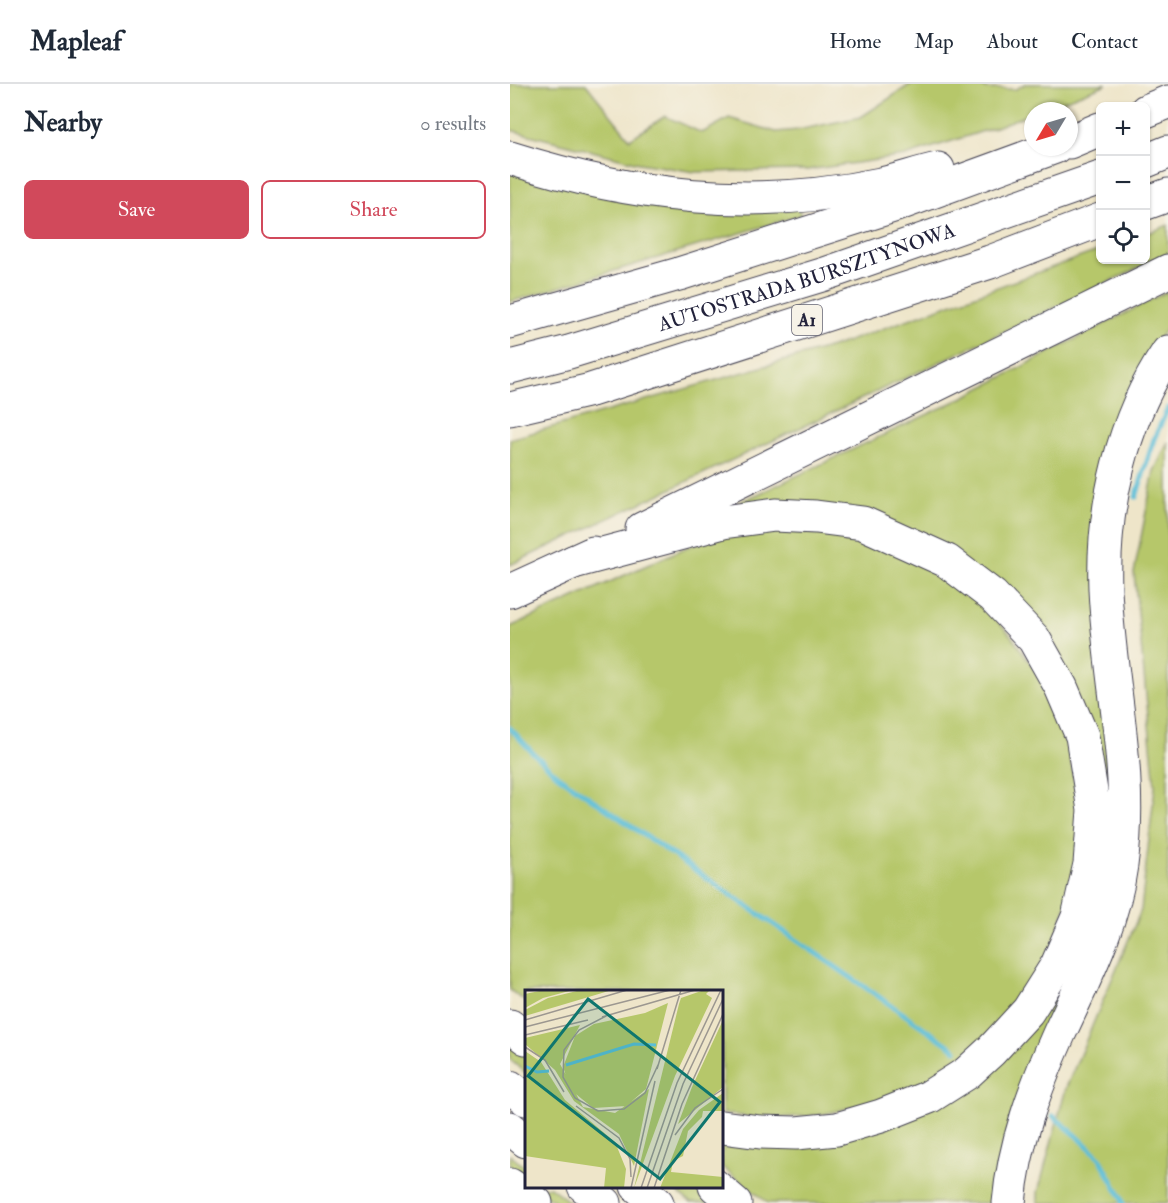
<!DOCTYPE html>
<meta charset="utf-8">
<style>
body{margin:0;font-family:"IM FELL Double Pica",serif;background:#f6f6f7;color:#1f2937}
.controls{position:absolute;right:18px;top:18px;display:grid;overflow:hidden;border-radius:9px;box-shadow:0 2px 4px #0004}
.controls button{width:54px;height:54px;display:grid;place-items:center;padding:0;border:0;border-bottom:2px solid #e0e1e3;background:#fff;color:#1f2937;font:30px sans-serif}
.compass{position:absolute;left:514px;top:18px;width:54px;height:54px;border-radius:50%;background:#fff;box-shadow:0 2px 4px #0004;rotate:232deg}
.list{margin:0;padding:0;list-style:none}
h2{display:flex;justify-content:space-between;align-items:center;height:78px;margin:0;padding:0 24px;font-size:26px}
h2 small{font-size:20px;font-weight:400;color:#747a83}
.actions{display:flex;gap:12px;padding:18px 24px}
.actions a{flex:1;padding:14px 0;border:2px solid #d1495b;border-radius:9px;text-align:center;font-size:21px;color:#d1495b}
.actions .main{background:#d1495b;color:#fff}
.icon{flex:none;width:33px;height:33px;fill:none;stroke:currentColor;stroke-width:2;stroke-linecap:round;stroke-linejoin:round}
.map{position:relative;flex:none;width:658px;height:1119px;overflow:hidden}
header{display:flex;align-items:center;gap:36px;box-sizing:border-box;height:84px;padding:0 30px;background:#fff;border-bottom:2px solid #e0e1e3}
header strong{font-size:28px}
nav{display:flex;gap:33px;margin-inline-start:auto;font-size:21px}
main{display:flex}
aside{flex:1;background:#fff}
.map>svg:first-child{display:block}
.green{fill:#b6c76a;stroke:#6c7452;stroke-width:1.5}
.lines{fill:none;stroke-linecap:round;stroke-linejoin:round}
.stream{stroke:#5abed8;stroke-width:5}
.motorway-casing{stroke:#413f50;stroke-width:35}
.motorway{stroke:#fff;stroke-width:33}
.labels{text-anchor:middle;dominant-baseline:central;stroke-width:4.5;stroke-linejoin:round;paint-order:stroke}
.shield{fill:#f7f3e8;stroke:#62616f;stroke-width:1.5}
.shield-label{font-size:18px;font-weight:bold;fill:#22223b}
.street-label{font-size:20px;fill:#22223b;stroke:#f7f3e8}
.inset-river{fill:none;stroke:#5abed8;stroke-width:3}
.inset-road{fill:none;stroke:#9c9790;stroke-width:1.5}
.view{fill:#0f766e;fill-opacity:0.15;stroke:#0f766e;stroke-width:3}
.inset-edge{fill:none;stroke:#22223b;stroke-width:3}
</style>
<header>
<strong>Mapleaf</strong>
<nav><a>Home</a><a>Map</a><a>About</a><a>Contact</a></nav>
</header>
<main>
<aside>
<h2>Nearby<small>0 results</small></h2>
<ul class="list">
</ul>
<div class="actions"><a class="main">Save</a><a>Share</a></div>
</aside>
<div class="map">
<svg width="658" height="1119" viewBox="0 0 658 1119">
<rect width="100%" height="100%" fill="#f7f3e8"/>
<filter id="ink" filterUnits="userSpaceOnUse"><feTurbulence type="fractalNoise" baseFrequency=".0167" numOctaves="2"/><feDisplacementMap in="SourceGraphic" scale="12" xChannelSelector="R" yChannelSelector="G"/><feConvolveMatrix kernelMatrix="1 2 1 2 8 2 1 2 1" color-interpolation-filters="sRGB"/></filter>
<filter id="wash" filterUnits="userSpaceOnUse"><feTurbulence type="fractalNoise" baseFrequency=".008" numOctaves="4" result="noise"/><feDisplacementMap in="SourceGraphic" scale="24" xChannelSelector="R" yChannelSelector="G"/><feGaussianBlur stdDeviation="1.35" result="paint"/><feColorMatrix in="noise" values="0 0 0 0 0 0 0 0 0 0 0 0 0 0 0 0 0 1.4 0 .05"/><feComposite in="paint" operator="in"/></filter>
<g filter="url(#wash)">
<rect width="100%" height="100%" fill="#eee5c9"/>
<g class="green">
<path d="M 0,0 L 76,0 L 120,55 L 155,32 L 192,49 L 219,34 L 266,48 L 288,46 L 351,33 L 401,0 L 471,0 L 476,5 L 506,5 L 515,0 L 597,0 L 483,44 L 395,72 L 297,86 L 185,88 L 129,79 L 0,46 Z"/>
<path d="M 0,86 L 288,124 L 291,131 L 0,218 Z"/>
<path d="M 658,141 L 658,170 L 0,481 L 0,355 L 322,263 L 590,166 L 590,176 L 636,176 L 636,150 Z"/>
<path d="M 658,207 L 658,242 L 638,270 L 607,335 L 601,685 L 598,777 L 485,1119 L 258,1119 L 212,1083 L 212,1057 L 375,1044 L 567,865 L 579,645 L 444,470 L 220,423 L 448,316 Z"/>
<path d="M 658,358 L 658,1119 L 528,1119 L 528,1108 L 556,1004 L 631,826 L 645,702 L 624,489 L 644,387 Z"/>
<path d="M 238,444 L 356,454 L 414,479 L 468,517 L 499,549 L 533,596 L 555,646 L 571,734 L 567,784 L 541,872 L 465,968 L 392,1011 L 310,1031 L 253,1035 L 212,1029 L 212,908 L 16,908 L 16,918 L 0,906 L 0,543 L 177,463 Z"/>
<path d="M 0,957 L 16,969 L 16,989 L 0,976 Z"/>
<path d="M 0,1071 L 16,1084 L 16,1099 L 0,1088 Z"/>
<path d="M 22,1103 L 40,1103 L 61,1119 L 47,1119 Z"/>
<path d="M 161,1103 L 186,1103 L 206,1119 L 181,1119 Z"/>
</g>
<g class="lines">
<g class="stream">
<path d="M 626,413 L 644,355 L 658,324"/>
<path d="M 0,644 L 23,669 L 47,691 L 446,966"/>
<path d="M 543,1032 L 566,1051 L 590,1074 L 611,1113 L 613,1119"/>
</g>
</g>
</g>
<g filter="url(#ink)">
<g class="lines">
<g class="motorway-casing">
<g id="motorway">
<path d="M 636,27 L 658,18"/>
<path d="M 559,58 L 590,45"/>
<path d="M 0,74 C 123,113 243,127 371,100 C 390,96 409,89 428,85"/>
<path d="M 636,77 L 658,68"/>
<path d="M 636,119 L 658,111"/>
<path d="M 0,238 L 169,190 L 386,121 L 545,63"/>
<path id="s1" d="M 0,283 L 59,268 L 315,190 L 590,94"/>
<path d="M 0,325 L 81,306 L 480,178 L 590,136"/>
<path d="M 132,445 L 658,187"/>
<path d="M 63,478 L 213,438 L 265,431 L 306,433 L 353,439 L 437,477 L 483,512 L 524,555 L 551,603 L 572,652 L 584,726 L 580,780 L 568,833 L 547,881 L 518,927 L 481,967 L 457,989 L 419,1013 L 371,1032 L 327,1045 L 286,1049 L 250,1048 L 212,1043"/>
<path d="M 0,507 L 83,469"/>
<path d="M 0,942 L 16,954"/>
<path d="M 0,1003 L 16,1015"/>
<path d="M 0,1044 L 16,1057"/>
<path d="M 0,1101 L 26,1119"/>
<path d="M 74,1102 L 95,1119"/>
<path d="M 127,1102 L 147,1119"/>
<path d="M 205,1102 L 225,1119"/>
<path d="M 499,1119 C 504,1060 525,1004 549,950 C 574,896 603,841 611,781 C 624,688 599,597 595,505 C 592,424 612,336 658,268"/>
</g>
</g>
<use href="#motorway" class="motorway"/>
</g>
</g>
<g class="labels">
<rect class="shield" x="282" y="221" width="30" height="30" rx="4.5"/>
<g class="shield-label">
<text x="297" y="236">A1</text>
</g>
<g class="street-label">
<text stroke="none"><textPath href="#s1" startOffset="310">AUTOSTRADA BURSZTYNOWA</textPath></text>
</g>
</g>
<g transform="translate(15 906)">
<rect width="198" height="198" fill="#eee5c9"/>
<path d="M 19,0 L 48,0 L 18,8 L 0,18 L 0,4 ZM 56,0 L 87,0 L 0,26 L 0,20 L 23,8 ZM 179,0 L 185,0 L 181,4 L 187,8 L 150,86 L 109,198 L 154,14 L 156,8 ZM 143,13 L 121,99 L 101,116 L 68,118 L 46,100 L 38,77 L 50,46 L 69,34 L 120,23 ZM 198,30 L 198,97 L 153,134 L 167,97 ZM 55,35 L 35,74 L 58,117 L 90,123 L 124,99 L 109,176 L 94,144 L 49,111 L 30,80 L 0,54 L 0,48 ZM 0,61 L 16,72 L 40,110 L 90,152 L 101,179 L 99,198 L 79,198 L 81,178 L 0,166 ZM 198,103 L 198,121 L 178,121 L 177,127 L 163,141 L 158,166 L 148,171 L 146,182 L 198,187 L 198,198 L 135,198 L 158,139 L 174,120 Z" fill="#b6c76a"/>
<path class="inset-river" d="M 41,75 L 109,54 L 131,55M 0,76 L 12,82 L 24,81"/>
<path class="inset-road" d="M 81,26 L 54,40 L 39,60 L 38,87 L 50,108 L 73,121 L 99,119 L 120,103 L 133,75M 77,27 L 170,0M 0,30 L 102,0M 0,37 L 145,0M 0,45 L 63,30M 0,57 L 20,70 L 39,102M 132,79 L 156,0M 51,116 L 94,148 L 105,169 L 106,187M 150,145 L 170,118 L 198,99M 106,198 L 130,91M 116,198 L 152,93 L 196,0M 122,198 L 158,94 L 198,9M 129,198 L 157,114 L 198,24"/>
<path class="view" d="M 63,9 L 195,112 L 135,189 L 3,86 Z"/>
<rect width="198" height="198" class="inset-edge"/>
</g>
</svg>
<div class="controls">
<button>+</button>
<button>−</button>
<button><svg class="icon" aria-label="locate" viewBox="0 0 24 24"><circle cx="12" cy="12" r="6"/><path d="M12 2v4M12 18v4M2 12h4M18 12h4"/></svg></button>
</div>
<svg class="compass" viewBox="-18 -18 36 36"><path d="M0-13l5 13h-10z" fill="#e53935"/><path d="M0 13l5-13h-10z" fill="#747a83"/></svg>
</div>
</main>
